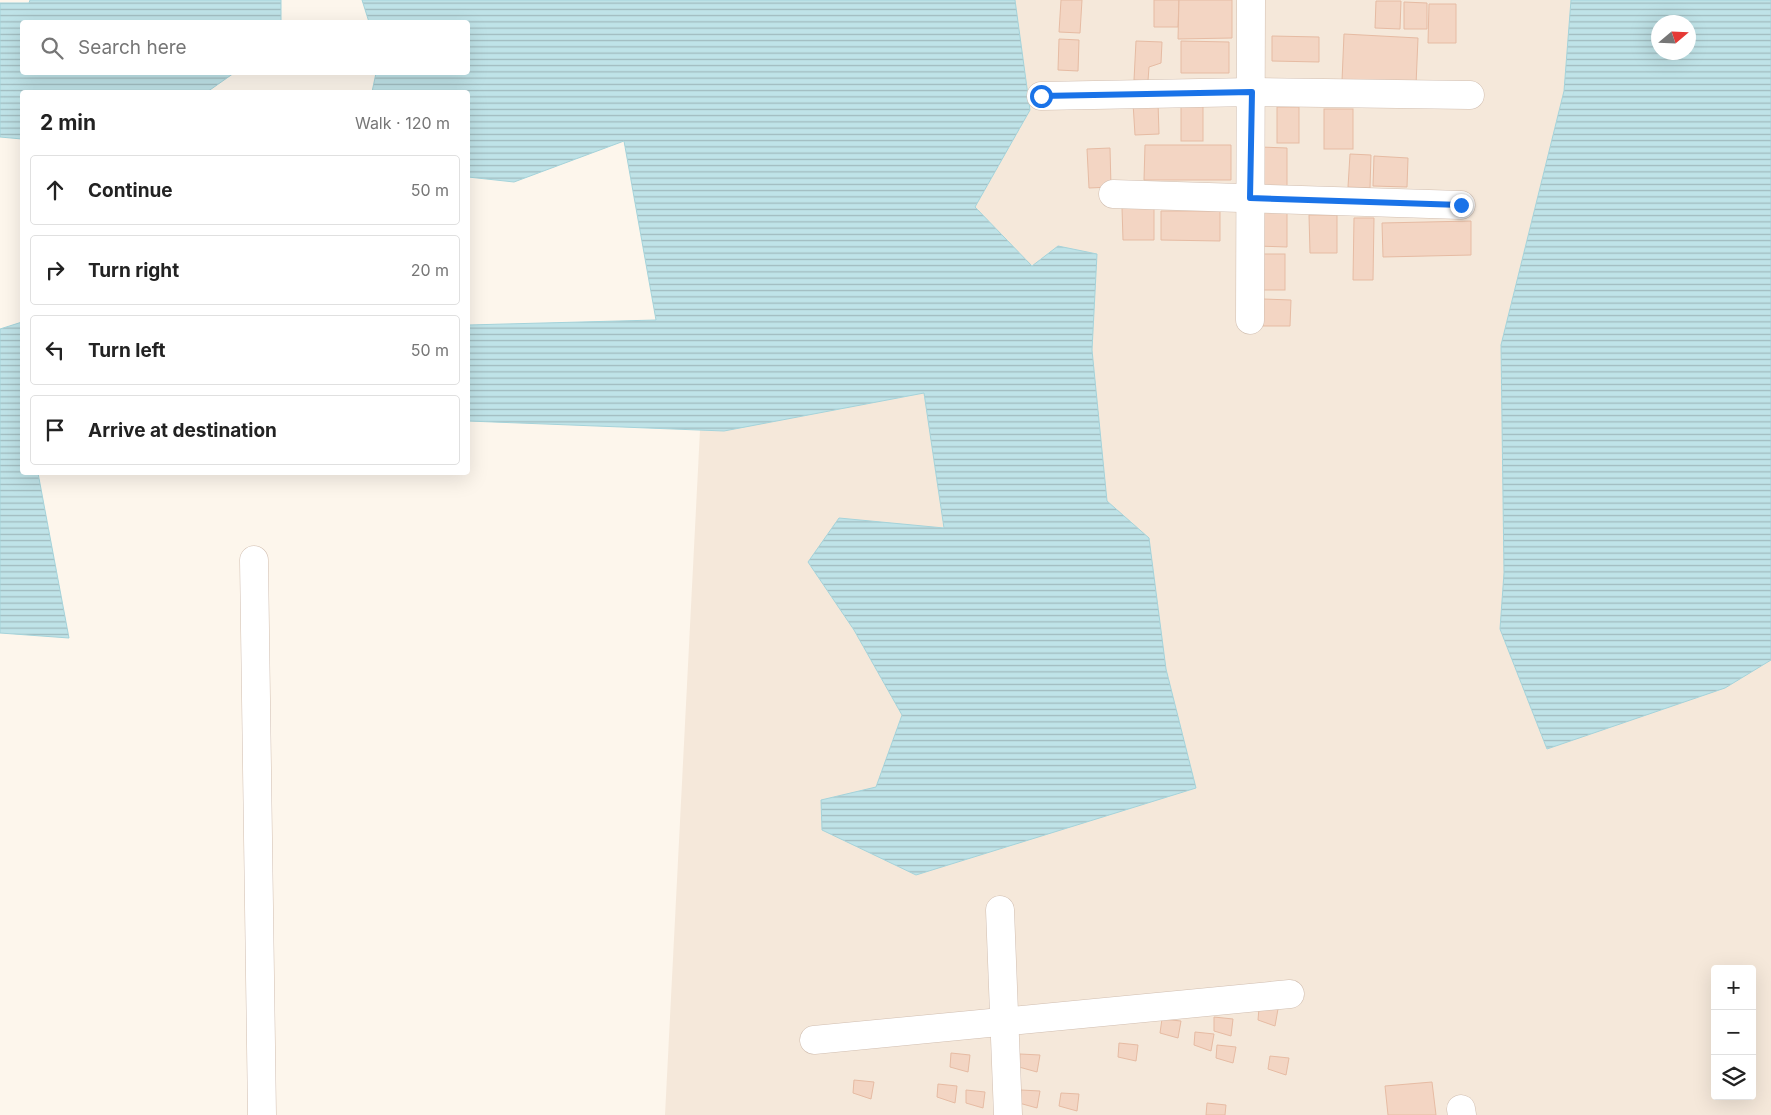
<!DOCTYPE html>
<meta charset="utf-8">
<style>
body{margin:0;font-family:Inter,sans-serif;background:#f2f2f2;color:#222}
.controls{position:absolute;right:15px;bottom:15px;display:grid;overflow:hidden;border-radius:5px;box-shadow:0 5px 20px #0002}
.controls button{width:45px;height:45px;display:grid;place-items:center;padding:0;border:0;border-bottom:1px solid #e0e0e0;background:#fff;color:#222;font:25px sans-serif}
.compass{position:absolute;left:1651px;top:15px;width:45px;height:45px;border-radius:50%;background:#fff;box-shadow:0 5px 20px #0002;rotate:71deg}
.stop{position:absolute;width:15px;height:15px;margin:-11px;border:4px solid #1a73e8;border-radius:50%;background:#fff}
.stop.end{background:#1a73e8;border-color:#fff;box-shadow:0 1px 5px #0008}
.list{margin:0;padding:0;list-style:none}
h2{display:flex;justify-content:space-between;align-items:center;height:65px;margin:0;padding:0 20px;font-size:21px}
h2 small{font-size:16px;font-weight:400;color:#767676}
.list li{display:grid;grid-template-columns:32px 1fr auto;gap:15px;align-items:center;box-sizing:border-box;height:70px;margin:0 10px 10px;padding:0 10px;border:1px solid #e0e0e0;border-radius:5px}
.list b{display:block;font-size:19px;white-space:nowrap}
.list em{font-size:16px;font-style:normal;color:#767676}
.icon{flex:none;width:28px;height:28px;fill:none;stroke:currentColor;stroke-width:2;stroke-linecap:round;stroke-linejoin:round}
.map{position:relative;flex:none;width:1771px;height:1115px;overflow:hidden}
.search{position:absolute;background:#fff;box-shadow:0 5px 20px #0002;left:20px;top:20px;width:450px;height:55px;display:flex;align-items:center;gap:12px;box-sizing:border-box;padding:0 18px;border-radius:5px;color:#767676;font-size:19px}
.panel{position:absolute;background:#fff;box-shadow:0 5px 20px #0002;left:20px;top:90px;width:450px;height:385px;border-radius:5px}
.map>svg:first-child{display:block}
.residential{fill:#f5e8da;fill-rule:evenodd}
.water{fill:url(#water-rules);stroke:#a5d3da;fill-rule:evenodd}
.building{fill:#f3d5c3;stroke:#e6bba3}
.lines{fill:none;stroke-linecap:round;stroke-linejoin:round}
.street-casing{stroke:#d1beb0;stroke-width:29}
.street{stroke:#fff;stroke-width:28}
.route{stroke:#1a73e8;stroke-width:6}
</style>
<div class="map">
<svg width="1771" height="1115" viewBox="0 0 1771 1115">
<defs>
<pattern id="water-rules" width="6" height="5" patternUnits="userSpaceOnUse" patternTransform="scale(1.25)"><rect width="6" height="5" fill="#bfe3e8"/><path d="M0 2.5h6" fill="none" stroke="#a0bbbe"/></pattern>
</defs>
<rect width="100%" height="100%" fill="#fdf6ec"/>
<path class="residential" d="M 722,0 L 1771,0 L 1771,1115 L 665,1115 ZM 1658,22 L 1688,22 L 1688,52 L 1658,52 ZM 1715,969 L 1752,969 L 1752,1096 L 1715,1096 Z"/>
<g class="water">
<path d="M 30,0 L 281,0 L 281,22 L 22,22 L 22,72 L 234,73 L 207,92 L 22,92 L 22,139 L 0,137 L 0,3 L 29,3 Z"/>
<path d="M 362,0 L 1015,0 L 1030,110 L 975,207 L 1032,266 L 1058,246 L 1097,254 L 1092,350 L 1107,501 L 1149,538 L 1166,669 L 1196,788 L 916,875 L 822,830 L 821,800 L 876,787 L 902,715 L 854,630 L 808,562 L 839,518 L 944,528 L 924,393 L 724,431 L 468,421 L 468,325 L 656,320 L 624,141 L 514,182 L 468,177 L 468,92 L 372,92 L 376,73 L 468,72 L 468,22 L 369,22 Z"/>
<path d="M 1571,0 L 1771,0 L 1771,660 L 1725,688 L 1547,749 L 1500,629 L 1504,573 L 1501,345 L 1564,91 ZM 1688,22 L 1688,52 L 1658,52 L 1658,22 Z"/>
<path d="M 22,322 L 22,472 L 38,473 L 69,638 L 0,633 L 0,329 Z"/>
</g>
<g class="building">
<path d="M 1061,0 L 1082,0 L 1080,33 L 1059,32 Z"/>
<path d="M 1154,0 L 1179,0 L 1178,27 L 1154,27 Z"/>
<path d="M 1179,0 L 1232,0 L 1232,38 L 1178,39 Z"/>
<path d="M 1376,1 L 1401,1 L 1400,29 L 1375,28 Z"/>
<path d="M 1404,2 L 1427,3 L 1427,29 L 1404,29 Z"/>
<path d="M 1429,4 L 1456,4 L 1456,43 L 1428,43 Z"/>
<path d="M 1344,34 L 1418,38 L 1416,85 L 1342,81 Z"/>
<path d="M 1272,36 L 1319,37 L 1319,62 L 1272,61 Z"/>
<path d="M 1059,39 L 1079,40 L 1078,71 L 1058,70 Z"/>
<path d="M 1136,41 L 1162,42 L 1161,63 L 1149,67 L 1148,81 L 1134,80 Z"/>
<path d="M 1181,41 L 1229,42 L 1229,73 L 1181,73 Z"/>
<path d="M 1158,102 L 1159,134 L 1135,135 L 1133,103 Z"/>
<rect x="1181" y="104" width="22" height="37"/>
<rect x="1277" y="107" width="22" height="36"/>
<rect x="1324" y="109" width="29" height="40"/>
<path d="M 1145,145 L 1231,145 L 1231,180 L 1144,180 Z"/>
<path d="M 1260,147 L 1287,148 L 1287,189 L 1260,189 Z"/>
<path d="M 1110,148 L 1111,187 L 1089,188 L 1087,149 Z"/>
<path d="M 1350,154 L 1371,155 L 1370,188 L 1348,187 Z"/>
<path d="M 1374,156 L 1408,158 L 1407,187 L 1373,186 Z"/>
<path d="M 1122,208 L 1154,208 L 1154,240 L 1123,240 Z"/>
<path d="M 1257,210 L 1287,211 L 1287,247 L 1257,246 Z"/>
<path d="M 1161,211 L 1220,211 L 1220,241 L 1161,240 Z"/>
<path d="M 1309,215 L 1337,215 L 1337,253 L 1310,253 Z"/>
<path d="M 1354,218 L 1374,218 L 1373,280 L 1353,280 Z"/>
<path d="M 1471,221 L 1471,255 L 1383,257 L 1382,223 Z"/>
<rect x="1258" y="254" width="27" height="36"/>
<path d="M 1263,299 L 1291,300 L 1290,326 L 1263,326 Z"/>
<path d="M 1259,1008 L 1278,1009 L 1275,1026 L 1258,1020 Z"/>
<path d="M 1214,1017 L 1233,1019 L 1231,1036 L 1214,1031 Z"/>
<path d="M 1162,1019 L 1181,1021 L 1178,1038 L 1160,1033 Z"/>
<path d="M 1195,1032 L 1214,1034 L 1211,1051 L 1194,1045 Z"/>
<path d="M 1119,1043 L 1138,1045 L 1136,1061 L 1118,1057 Z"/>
<path d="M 1217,1045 L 1236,1047 L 1233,1063 L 1216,1058 Z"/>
<path d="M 951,1053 L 970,1055 L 968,1072 L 950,1067 Z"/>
<path d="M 1020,1054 L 1040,1055 L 1037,1072 L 1019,1067 Z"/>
<path d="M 1270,1056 L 1289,1058 L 1286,1075 L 1268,1069 Z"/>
<path d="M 854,1080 L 874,1082 L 871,1099 L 853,1093 Z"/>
<path d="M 1432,1082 L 1436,1115 L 1388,1115 L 1385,1086 Z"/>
<path d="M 938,1084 L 957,1086 L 955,1103 L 937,1097 Z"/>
<path d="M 966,1090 L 985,1092 L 983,1108 L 966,1103 Z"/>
<path d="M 1021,1090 L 1040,1091 L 1037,1108 L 1019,1103 Z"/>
<path d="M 1061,1093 L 1079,1094 L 1077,1111 L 1059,1106 Z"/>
<path d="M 1207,1103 L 1226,1105 L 1225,1115 L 1206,1115 Z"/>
</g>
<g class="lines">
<g class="street-casing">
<g id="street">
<path d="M 1041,96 L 1252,92 L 1470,95"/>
<path d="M 1113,194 L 1461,205"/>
<path d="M 1250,320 L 1251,0"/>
<path d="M 254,560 L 262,1115"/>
<path d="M 1000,910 L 1008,1115"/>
<path d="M 814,1040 L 1290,994"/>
<path d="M 1461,1109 L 1462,1115"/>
</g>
</g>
<use href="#street" class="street"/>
</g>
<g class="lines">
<path class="route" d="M 1041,96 L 1252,92 L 1250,198 L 1461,205"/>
</g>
</svg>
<div class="controls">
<button>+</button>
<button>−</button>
<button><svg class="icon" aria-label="layers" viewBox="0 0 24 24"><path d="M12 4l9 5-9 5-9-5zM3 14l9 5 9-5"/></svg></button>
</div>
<svg class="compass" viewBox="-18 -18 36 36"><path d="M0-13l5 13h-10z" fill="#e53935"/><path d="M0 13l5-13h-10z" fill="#767676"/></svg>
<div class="stop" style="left:1041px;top:96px"></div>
<div class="stop end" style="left:1461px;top:205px"></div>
<div class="search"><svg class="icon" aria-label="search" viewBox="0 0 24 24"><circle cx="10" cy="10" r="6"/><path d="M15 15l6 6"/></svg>Search here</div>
<section class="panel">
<h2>2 min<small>Walk · 120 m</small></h2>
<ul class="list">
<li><svg class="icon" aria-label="ahead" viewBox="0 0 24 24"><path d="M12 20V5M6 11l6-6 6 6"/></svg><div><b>Continue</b></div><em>50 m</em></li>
<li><svg class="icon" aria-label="right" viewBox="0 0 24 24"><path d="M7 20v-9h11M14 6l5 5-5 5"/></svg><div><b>Turn right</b></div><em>20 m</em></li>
<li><svg class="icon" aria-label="left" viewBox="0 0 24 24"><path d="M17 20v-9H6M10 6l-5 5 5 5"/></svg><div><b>Turn left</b></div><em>50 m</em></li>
<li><svg class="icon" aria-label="arrive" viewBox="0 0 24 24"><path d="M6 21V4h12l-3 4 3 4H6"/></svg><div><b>Arrive at destination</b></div></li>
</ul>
</section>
</div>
